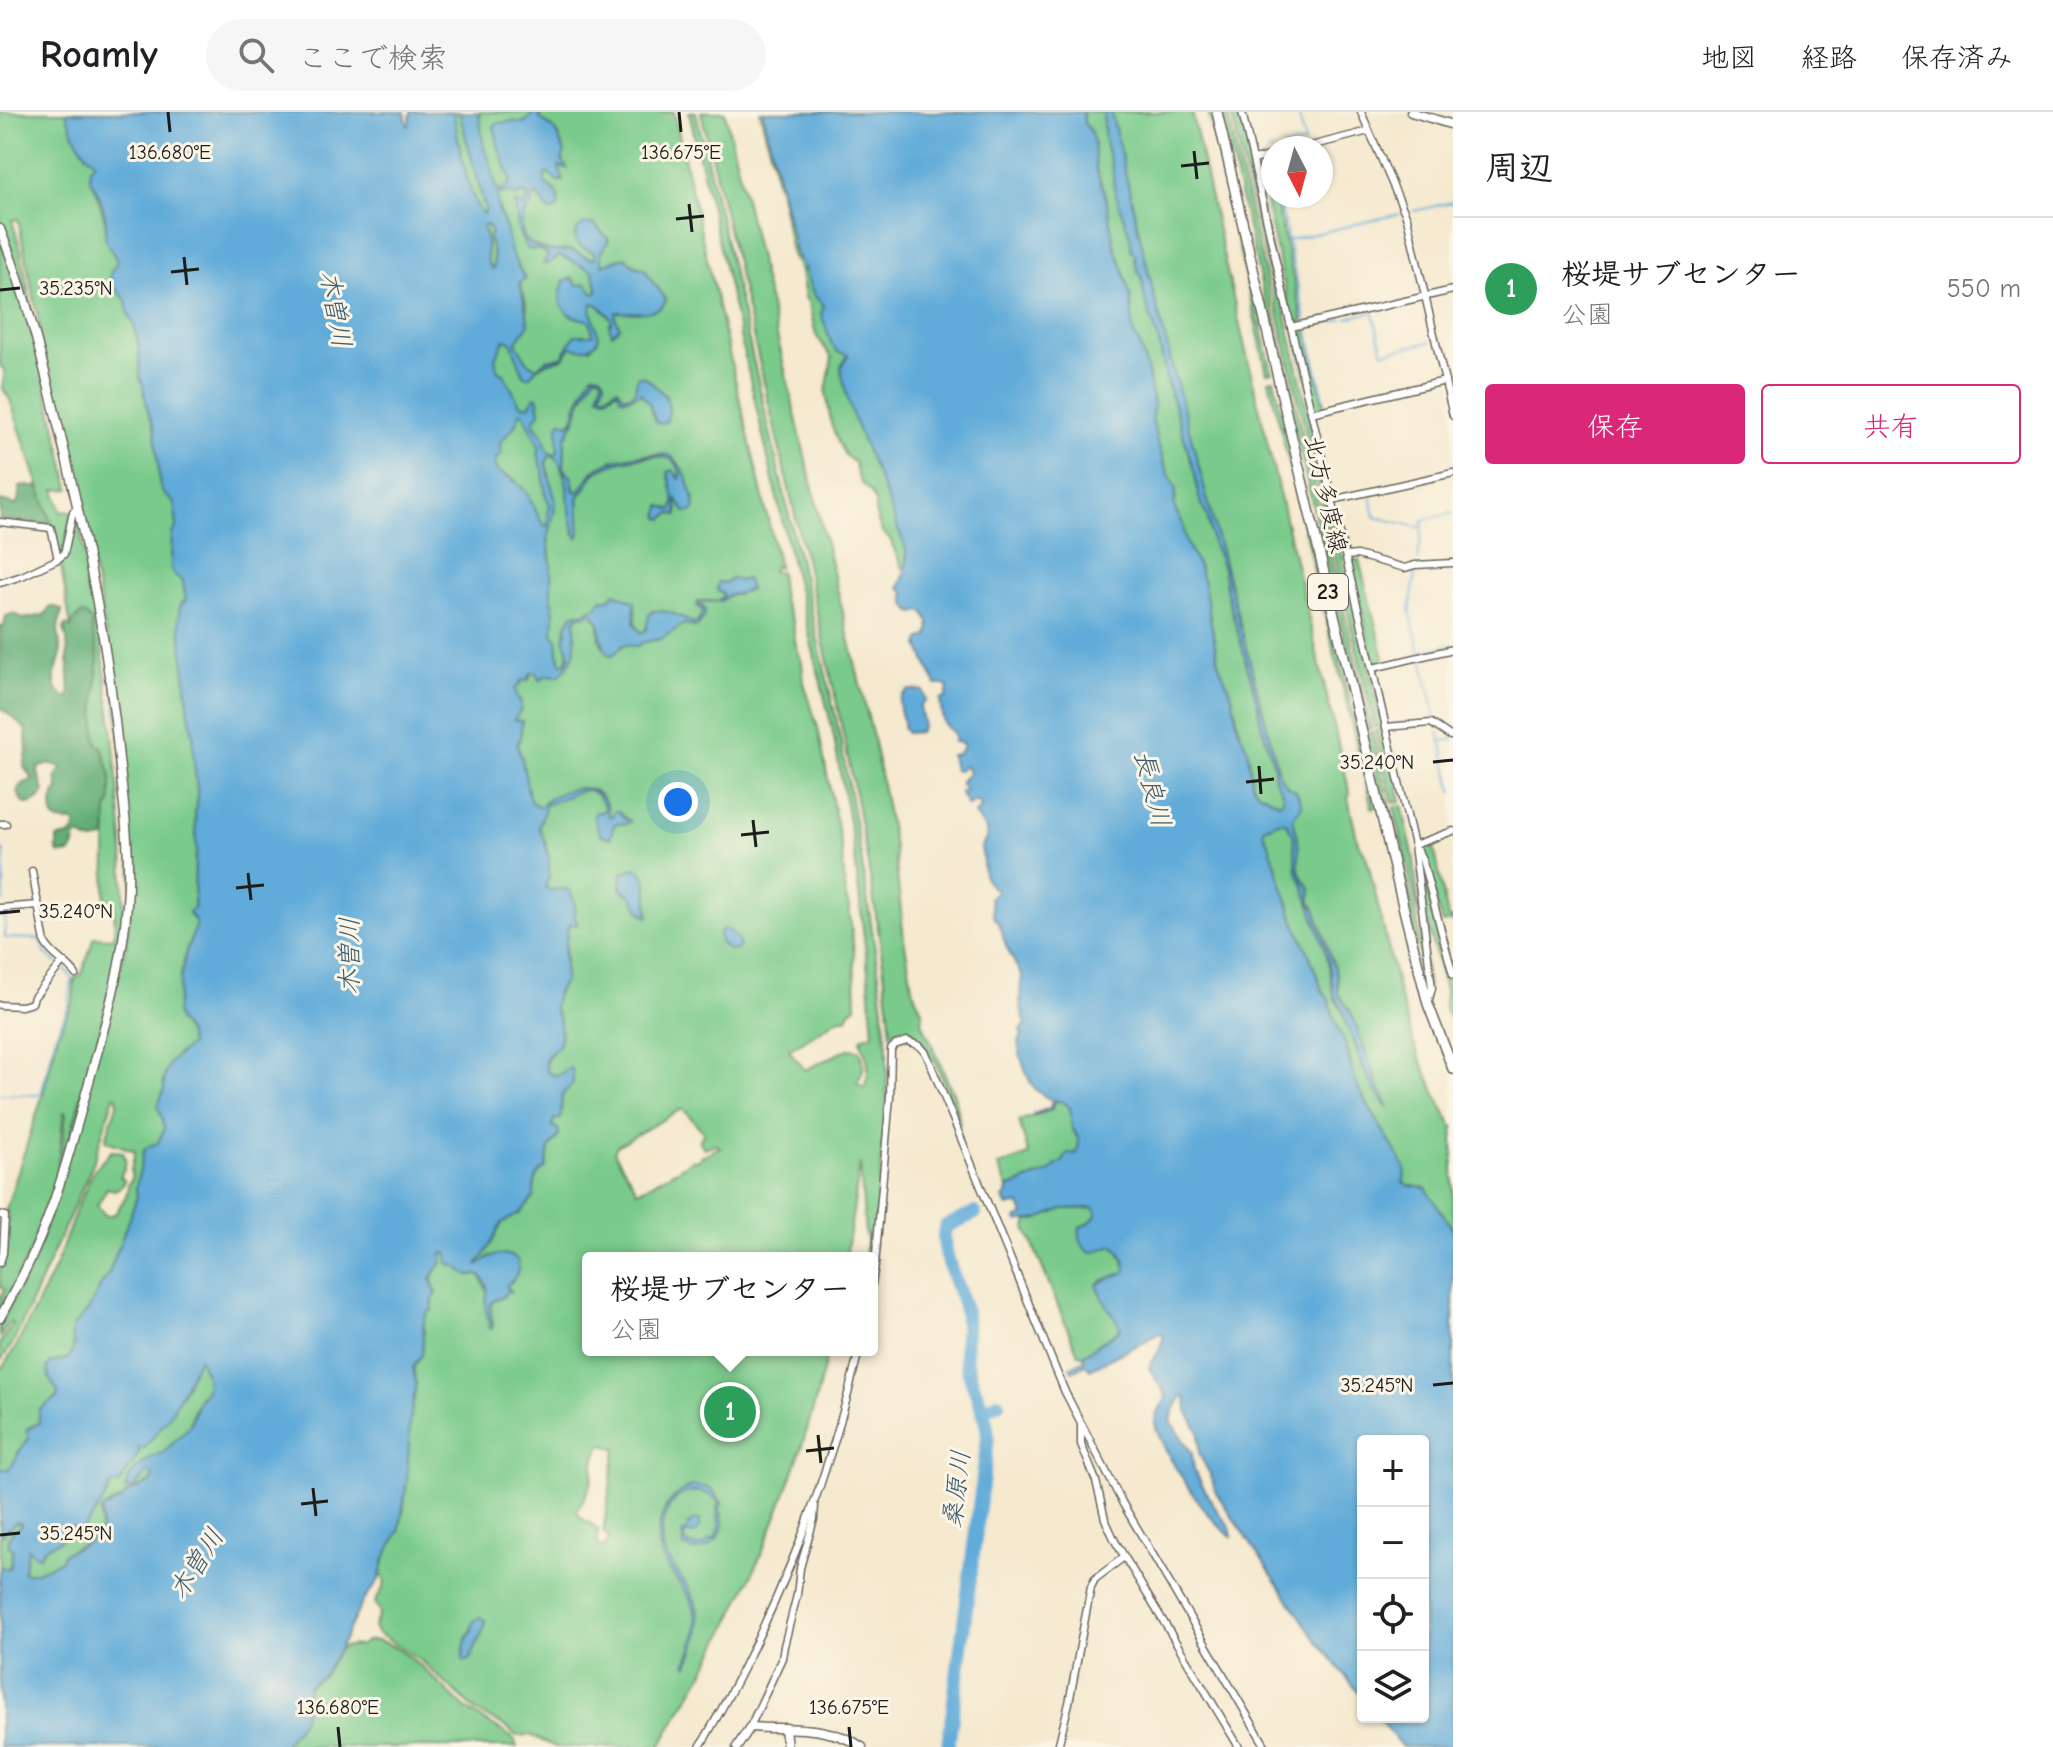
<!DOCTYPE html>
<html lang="ja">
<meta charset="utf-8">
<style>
body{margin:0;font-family:"Comic Neue","Klee One",sans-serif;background:#f6f6f6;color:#202124}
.controls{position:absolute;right:24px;bottom:24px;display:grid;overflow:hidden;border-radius:8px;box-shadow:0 2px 6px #0004}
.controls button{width:72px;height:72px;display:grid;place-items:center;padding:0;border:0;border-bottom:2px solid #e0e0e0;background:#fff;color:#202124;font:40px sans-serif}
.compass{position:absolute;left:1261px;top:24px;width:72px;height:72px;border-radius:50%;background:#fff;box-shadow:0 2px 6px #0004;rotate:174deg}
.you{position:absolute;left:678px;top:690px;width:28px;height:28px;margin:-20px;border:6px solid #fff;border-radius:50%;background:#1a73e8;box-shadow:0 0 0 12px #1a73e833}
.badge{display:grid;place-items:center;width:52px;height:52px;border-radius:50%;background:#db2777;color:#fff;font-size:26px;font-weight:700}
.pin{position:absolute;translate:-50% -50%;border:4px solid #fff;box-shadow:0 2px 8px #0006}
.popup{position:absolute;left:582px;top:1140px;width:296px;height:104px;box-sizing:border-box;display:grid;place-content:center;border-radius:8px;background:#fff;filter:drop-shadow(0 2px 6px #0005);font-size:26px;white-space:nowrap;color:#757577}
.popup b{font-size:30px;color:#202124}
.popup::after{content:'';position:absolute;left:50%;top:100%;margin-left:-16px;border:16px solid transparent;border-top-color:#fff}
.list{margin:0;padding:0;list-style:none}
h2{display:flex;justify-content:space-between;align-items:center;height:104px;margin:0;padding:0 32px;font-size:34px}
h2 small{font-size:26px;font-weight:400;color:#757577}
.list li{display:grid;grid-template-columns:52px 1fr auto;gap:24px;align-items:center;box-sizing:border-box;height:144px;padding:0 32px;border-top:2px solid #e0e0e0}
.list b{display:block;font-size:30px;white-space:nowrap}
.list p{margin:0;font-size:26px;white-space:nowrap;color:#757577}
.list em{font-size:26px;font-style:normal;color:#757577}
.actions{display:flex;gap:16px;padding:24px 32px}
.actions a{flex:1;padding:18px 0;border:2px solid #db2777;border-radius:8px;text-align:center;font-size:28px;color:#db2777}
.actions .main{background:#db2777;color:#fff}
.icon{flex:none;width:44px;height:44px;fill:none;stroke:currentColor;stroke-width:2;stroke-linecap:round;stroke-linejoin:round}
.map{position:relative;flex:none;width:1453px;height:1635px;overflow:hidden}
header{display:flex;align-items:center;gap:48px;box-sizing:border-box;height:112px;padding:0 40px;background:#fff;border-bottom:2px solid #e0e0e0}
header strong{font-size:38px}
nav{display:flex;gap:44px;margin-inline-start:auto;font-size:28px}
.search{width:560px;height:72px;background:#f6f6f6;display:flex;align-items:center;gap:20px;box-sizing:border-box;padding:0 28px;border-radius:44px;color:#757577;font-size:30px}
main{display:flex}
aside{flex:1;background:#fff}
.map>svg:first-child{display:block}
.green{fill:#79ca8b;stroke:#4a7354;stroke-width:2;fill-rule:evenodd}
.forest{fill:#62ae77;stroke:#3f654a;stroke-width:2}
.water{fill:#61abd9;stroke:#3e647a;stroke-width:2;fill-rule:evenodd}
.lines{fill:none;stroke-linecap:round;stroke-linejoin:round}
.stream{stroke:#61abd9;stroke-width:2}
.river{stroke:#61abd9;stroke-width:14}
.street-casing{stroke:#68645b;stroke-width:9}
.secondary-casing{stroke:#68645b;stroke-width:11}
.primary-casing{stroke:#68645b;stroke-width:12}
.street{stroke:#fff;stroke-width:6}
.secondary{stroke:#fff;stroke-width:8}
.primary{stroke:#fff;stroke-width:9}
.ticks{fill:none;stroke:#1c1c1c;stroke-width:3}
.labels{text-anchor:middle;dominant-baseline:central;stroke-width:6;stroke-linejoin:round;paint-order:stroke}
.shield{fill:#fcf5e5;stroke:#5f5d58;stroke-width:2}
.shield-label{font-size:22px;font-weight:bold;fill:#1c1c1c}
.street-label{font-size:24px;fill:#1c1c1c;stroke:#fcf5e5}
.water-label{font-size:26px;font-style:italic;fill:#3b5c71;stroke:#fcf5e5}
.ticks-label{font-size:20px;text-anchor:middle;fill:#1c1c1c;stroke:#fcf5e5;stroke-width:6;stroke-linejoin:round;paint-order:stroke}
</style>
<header>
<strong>Roamly</strong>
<div class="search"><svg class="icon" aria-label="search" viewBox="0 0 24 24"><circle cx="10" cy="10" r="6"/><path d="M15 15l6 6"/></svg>ここで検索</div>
<nav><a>地図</a><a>経路</a><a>保存済み</a></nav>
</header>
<main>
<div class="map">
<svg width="1453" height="1635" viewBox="0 0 1453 1635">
<rect width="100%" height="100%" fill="#fcf5e5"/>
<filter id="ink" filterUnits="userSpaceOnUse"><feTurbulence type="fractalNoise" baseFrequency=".0125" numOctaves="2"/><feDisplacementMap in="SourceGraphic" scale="16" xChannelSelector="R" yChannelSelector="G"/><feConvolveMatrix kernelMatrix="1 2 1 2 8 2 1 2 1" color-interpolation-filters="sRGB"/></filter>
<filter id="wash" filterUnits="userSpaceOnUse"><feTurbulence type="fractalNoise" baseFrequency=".006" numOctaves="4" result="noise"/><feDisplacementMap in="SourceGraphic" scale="32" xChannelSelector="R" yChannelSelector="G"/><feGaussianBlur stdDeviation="1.8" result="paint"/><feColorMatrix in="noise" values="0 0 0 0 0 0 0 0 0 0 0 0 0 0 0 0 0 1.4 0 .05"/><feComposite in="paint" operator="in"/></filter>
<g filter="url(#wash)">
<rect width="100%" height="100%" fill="#f5e9cf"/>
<g class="green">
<path d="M 0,0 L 66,0 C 71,17 80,39 95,49 L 96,51 L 90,56 L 106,113 L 106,127 L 118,150 L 111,160 L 110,164 L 113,175 L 126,187 L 127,196 L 135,216 L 139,236 L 140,266 L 143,273 L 148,299 L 155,318 L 160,374 L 163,381 L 174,391 L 177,413 L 172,422 L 171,455 L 172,461 L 183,469 L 186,488 L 182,491 L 180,515 L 189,600 L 193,622 L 194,650 L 198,687 L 195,700 L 197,740 L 195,748 L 194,796 L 189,802 L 195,809 L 196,815 L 187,836 L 178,908 L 187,920 L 190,933 L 189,936 L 177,942 L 163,969 L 164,978 L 158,994 L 163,1008 L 164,1017 L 158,1031 L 149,1034 C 142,1051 136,1067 137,1085 L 109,1161 C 101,1172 97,1183 90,1195 C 85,1204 75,1210 73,1222 C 72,1228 76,1240 69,1246 C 67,1247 57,1249 56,1249 L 52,1272 L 57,1277 L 58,1283 C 50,1296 37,1290 39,1311 L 28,1316 L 28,1328 L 18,1340 L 16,1350 L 7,1358 L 0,1357 L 0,1259 L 16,1235 L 56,1153 L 78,1093 L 94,1058 L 111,1039 L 123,1040 C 127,1052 126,1054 120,1064 L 124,1068 L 123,1073 L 115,1078 L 107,1076 L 97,1094 L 106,1104 L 115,1102 L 126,1084 L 129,1070 L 132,1068 L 131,1059 L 135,1039 L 107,1029 L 106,1026 L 118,989 L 116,984 L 114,984 L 92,1054 L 13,1231 L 0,1250 L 0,1231 L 13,1212 L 10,1210 L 0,1225 L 0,1213 L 37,1141 L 126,834 C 129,810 132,786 132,762 C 130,727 126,693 123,659 C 110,510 77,366 38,223 L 40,215 L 18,107 L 12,108 L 20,135 L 34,209 L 15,146 L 0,108 Z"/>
<path d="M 454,0 L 459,0 L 460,3 L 485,96 L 485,102 C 483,101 481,101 479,99 C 470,89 455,16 454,0 Z"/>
<path d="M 478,0 L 535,0 L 526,10 L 497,11 L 494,15 L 511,69 L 504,78 L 497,77 L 488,44 L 484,37 L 480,18 L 480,3 Z"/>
<path d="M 542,0 L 552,0 L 555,3 L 560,2 L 561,0 L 674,0 C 707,152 744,303 779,455 L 774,454 L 772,459 L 779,459 L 780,461 L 783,489 L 793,510 L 795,530 L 802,551 L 804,571 L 818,616 L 841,733 L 846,786 L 849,795 L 854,839 L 856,894 L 850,899 L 847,906 L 840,906 L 789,938 L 805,958 L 848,937 L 859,938 C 866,949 864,961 857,970 L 864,976 C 867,968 870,957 867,947 C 865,939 861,933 861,926 L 873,922 L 869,869 L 854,738 L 833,620 L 793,456 L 689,0 L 696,0 L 839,620 L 860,738 L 880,871 L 887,935 L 887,984 L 872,1152 L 872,1146 L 864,1146 L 867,1124 L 865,1123 L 860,1052 L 846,1146 L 588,1146 L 588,1238 L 828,1238 C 803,1351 758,1460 703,1561 C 689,1586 673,1609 660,1635 L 555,1635 L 530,1623 L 517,1624 L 507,1616 L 477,1600 L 419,1547 L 377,1521 L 374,1514 L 380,1501 L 375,1491 C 379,1480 390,1473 381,1462 L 386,1442 L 399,1419 L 404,1396 L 410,1309 L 416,1272 L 413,1256 L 422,1243 L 424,1208 L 428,1199 L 432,1199 L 433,1187 L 436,1180 C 427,1162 441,1157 443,1140 L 447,1141 L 448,1149 L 451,1153 L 457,1153 L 469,1163 L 480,1163 L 488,1181 L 486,1196 L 490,1211 L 493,1213 L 490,1195 L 493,1189 L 503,1185 L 507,1178 L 511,1180 L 506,1173 L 512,1170 L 490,1144 L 478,1154 L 477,1152 L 485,1143 L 502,1111 L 516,1103 L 534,1085 C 534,1075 534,1067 540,1058 L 545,1057 L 549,1037 L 559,1023 L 558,1017 L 552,1014 C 554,1002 558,985 568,978 L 557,964 L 547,960 C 542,939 558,943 560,927 C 561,919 561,910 557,902 C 556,900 554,898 554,896 C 552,886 562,876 564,866 C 567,850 563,832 568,816 C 569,810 574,804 576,798 L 570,779 L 565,777 L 549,778 L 545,775 L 549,765 L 548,743 L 539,715 L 545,692 C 569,687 590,661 605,696 L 604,699 L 595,701 C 597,714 596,722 610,726 L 614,713 L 618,711 L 627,712 L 630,709 L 621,703 L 608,704 C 609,694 605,688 597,682 C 582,669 552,681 540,695 L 530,689 L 522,648 L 517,632 L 520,626 L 522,610 L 514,608 C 516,604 520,600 521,596 C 522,589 516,584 515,577 L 520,573 L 521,569 L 526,569 L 530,566 L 530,561 L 536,561 L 541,568 L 546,563 L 558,564 C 576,549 575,530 575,508 L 578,504 L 584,504 L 591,500 C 606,514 595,520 602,533 C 605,537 609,540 612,544 L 623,533 L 637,534 L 644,530 L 661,527 L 684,512 L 694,515 L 704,505 L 703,495 L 700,493 L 700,490 L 720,489 L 729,483 L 736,483 L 750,477 L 746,467 L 738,469 L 732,466 L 725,471 L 718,470 L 718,479 L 723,482 L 723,485 L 717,489 L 698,489 L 698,495 L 702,497 L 703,501 L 697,511 C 689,511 686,507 679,504 C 670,500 660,499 651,500 L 646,518 L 641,521 C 629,505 640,502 633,489 L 624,487 L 615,481 L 610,487 L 603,487 L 599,491 L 597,496 C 589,497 585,501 578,501 C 551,523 577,532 565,552 L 561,551 L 558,540 L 557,528 L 553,521 L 553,498 L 551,485 L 551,452 L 548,427 L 556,391 L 546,351 L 549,344 L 557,345 L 567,371 L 567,384 L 575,423 L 579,391 L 578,385 C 584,377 589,366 597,360 C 608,349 663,338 675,350 C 679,355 680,361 680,367 L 675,361 L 668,363 C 672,374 678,387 672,398 L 661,394 L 660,406 L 664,407 L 671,401 L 678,402 L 677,386 L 685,400 L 692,400 L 695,395 L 694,386 L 678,350 L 663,342 L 613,348 L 593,359 L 579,380 L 575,379 L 571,364 L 564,356 L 565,326 L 574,311 L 581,289 L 595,264 L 599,263 L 603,267 L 599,283 L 607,285 L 618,278 L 620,284 L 624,287 L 641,281 L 649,291 L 652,302 L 669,298 L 666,284 L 646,266 L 632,283 L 624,284 L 617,276 L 604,284 L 601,280 L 605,268 L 600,262 L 595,261 C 588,268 583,280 579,289 C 574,298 577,305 569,312 L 561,309 L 558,316 L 558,339 L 556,341 L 551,342 L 547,338 L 543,323 L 534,313 L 534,308 L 540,300 L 538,287 L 535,285 L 531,292 L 527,295 L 520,293 L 504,263 L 497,257 L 495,246 L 505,227 L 511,229 L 524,264 L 530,264 C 541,250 548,252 563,246 L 571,235 L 591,236 L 599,226 L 591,197 L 592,191 C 599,192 610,202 612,209 L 610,211 L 611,216 L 615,207 L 614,202 L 616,200 L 652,199 L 666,189 C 661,178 649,170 646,158 C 642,156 623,146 622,146 C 616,146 608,152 602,153 L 600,142 L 604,138 L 608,126 C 599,120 595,108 582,113 L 581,134 C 589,136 596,138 595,147 C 586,147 581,141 572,139 C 566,137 559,140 553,139 C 538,136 520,132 522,114 C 523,104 525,98 533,92 L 533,84 L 538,83 L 547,96 L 556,79 L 545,71 L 545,62 L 549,61 L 558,69 L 559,53 L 567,56 L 562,48 L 564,37 C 560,31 559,22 553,16 C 549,12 543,10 539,6 ZM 640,758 C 652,773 646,787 649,803 L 644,803 L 631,783 L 623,780 L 620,774 L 621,769 ZM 680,998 L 684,998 L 704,1021 L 699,1029 L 704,1036 L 715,1032 L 720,1035 L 700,1045 L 699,1048 L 692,1048 L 677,1058 L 638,1079 L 614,1040 L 617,1034 ZM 602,1333 L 616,1336 L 603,1420 L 609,1425 L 605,1436 L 598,1433 L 598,1418 C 592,1410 582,1409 577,1401 C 580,1392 589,1379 591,1371 C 595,1357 592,1343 602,1333 ZM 472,1514 L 485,1514 L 471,1545 L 463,1542 L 467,1524 L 473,1517 Z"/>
<path d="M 701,0 L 725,0 L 800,323 L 874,630 L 894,735 L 904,827 L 913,879 L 923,901 L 922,910 L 954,983 L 960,1013 C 948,982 938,948 916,922 L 891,922 C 875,758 839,598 803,438 C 769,292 735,146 701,0 Z"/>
<path d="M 760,0 L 763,0 L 796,143 C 799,147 803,151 804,156 C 811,173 809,181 824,194 C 825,215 826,235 848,243 L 841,255 L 842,263 L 863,330 L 881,369 L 906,437 L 906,456 L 902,456 L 890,427 L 882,420 L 875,400 L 875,389 L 871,381 L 861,371 L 857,362 L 855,351 L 845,343 L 837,328 L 831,312 L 826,280 L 832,246 L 816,223 L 808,189 L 805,187 L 801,159 L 792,143 L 790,135 L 779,75 L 775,66 L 773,52 Z"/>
<path d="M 1083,0 L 1103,0 L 1105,30 L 1113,60 L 1114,76 L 1131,127 L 1131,137 L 1135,143 L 1135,149 L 1142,166 L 1144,184 L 1159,230 L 1167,270 L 1195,362 L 1199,385 L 1208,407 L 1213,432 L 1223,456 L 1227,481 L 1258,593 L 1260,608 L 1274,653 L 1275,667 L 1283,682 L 1284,688 L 1279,691 L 1258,680 L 1252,672 L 1232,584 L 1218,550 L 1204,471 L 1198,454 L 1186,430 L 1182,409 L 1176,400 L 1174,394 L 1176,384 L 1156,326 L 1152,306 L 1153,292 L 1148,261 L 1139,231 L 1133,221 L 1127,172 L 1121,151 L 1115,137 L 1105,82 L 1096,57 L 1090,18 L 1084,11 Z"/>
<path d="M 1111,0 L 1192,0 L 1226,155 L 1350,682 L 1348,686 L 1358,731 L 1366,743 L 1399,881 L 1414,932 L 1436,983 L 1453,1015 L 1453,1118 L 1426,1076 L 1410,1074 L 1403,1070 L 1404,1054 L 1359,978 L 1352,959 L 1348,939 L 1336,913 L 1329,887 L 1323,880 L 1307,837 L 1295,812 L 1288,788 L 1280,771 L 1277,755 L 1263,720 L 1263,716 L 1278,710 L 1286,710 L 1293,722 L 1297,760 L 1304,775 L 1327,844 L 1335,887 L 1343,899 L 1363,955 L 1376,980 L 1385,994 L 1351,900 L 1338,882 L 1337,864 L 1315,797 L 1311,791 L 1310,776 L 1303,767 L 1299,757 L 1299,736 L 1293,706 L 1302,694 L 1296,679 L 1287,674 L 1280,665 L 1155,188 Z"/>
<path d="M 1208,0 L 1213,0 L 1272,260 L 1267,261 Z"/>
<path d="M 1221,0 L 1227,0 L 1371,616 L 1365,617 Z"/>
<path d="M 1231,0 L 1240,0 L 1308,301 L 1383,613 L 1375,615 Z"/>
<path d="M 1267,47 L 1273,74 L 1273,84 L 1275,84 L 1303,210 L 1296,212 L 1292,209 L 1258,54 L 1260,49 Z"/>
<path d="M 509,80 L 516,84 L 524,81 L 527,82 L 528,89 L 523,96 L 517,91 C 515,108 518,122 527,137 L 539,138 L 547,141 L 548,152 L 557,144 L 562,144 L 592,158 C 594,164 598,173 597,180 L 594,182 L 587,172 L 577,173 L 573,167 L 563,172 C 562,182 559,196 570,203 C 575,207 584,207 590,209 L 593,223 L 575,223 L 562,245 L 546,248 L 537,256 C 527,253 521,241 516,231 C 519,223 525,213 527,204 C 529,194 522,180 520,170 L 525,167 L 511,141 L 496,85 L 497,82 Z"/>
<path d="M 486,113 L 491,118 L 494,156 L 492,157 C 485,149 487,144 487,133 C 487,127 484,120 483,114 Z"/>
<path d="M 0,127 C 33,206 50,293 70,377 L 55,378 L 61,400 L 72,399 L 63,441 L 59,442 L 52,413 L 10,288 L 2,275 L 5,260 L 0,253 Z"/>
<path d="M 1306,214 L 1324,295 L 1313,296 L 1296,221 L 1298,216 Z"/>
<path d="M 1274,267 L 1323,474 L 1318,475 L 1269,268 Z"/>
<path d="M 520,300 L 522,300 L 525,304 L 540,336 L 540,349 L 543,359 L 546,385 L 552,394 L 548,413 L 545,414 L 541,411 L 532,390 L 514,367 L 498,360 L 495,355 L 499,332 L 516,311 Z"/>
<path d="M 76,400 L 96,493 L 112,612 L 123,728 L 124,789 L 120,828 L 101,915 L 60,1059 L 66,1001 L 64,1000 L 56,1070 L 30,1140 L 0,1199 L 0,1186 L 5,1177 L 0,1175 L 0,1158 L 8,1131 L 5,1129 L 8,1101 L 5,1100 L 42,985 L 58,922 L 72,892 L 75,867 L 82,862 L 94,825 L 112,826 L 115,818 L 114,790 L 105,787 L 107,698 L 111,690 C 104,662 94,633 94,604 C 94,585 97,566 98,548 C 98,535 92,525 92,511 L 71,516 L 60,448 L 74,401 Z"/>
<path d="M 1351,448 L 1359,448 L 1385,550 L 1376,552 L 1373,550 Z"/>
<path d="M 1324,481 L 1376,695 L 1372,696 L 1320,482 Z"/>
<path d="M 1383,617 L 1401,689 L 1393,691 L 1375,619 Z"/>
<path d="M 1372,620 L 1389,692 L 1383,693 L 1366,622 Z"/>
<path d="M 1402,693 L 1414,748 L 1420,807 L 1394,695 Z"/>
<path d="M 1390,696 L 1422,830 L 1428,876 L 1384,698 Z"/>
<path d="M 1433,729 L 1448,806 L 1453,806 L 1453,809 L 1442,811 L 1423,736 L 1424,733 Z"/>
<path d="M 1421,752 L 1453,877 L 1453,904 L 1448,905 L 1444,896 L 1445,878 L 1427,811 Z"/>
<path d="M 1055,988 C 1059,989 1064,990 1068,993 C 1075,998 1070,1005 1071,1012 C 1073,1025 1085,1025 1075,1042 L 1068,1041 L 1062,1051 L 1056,1053 L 1051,1059 L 1008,1076 L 998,1054 L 1029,1043 L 1019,1009 L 1051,998 Z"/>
<path d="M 1091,1095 L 1096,1097 L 1096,1104 L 1088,1112 L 1081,1114 C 1080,1126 1080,1134 1092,1141 L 1112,1133 L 1119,1139 L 1127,1158 L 1125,1160 L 1101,1169 L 1098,1178 L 1121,1216 L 1083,1243 L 1078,1242 L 1026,1116 L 1028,1109 L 1038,1107 L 1063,1097 L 1086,1097 Z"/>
<path d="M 199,1245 L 206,1263 L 207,1272 L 206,1278 L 200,1285 L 193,1300 L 190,1314 L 163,1341 L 152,1345 L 137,1356 L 137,1373 L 146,1361 L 149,1360 L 153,1363 L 151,1370 L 127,1382 L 122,1388 L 108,1393 L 101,1399 L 100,1421 C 89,1431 75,1435 63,1442 L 62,1447 C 50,1455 38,1463 23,1461 L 28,1436 L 37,1444 L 40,1444 L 44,1436 L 63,1425 L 72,1415 L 75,1419 L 83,1417 L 109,1379 C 111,1371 113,1372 120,1371 L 139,1341 L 138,1335 L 143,1337 L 164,1311 L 183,1280 Z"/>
<path d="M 20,1410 L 22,1411 L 20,1416 L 11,1422 C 12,1434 14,1446 8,1457 L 0,1455 L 0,1425 L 13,1412 Z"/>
<path d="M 373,1528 C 408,1533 437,1572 462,1593 C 478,1607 497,1615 514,1627 L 517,1635 L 283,1635 L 302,1608 L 307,1593 L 308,1574 C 313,1570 320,1567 324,1561 C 335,1545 337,1531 359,1534 L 367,1529 Z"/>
</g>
<g class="forest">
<path d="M 20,374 L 39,375 L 52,413 L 0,408 L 0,389 L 16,393 L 18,390 Z"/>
<path d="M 51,495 L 56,495 L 62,498 L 58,516 L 61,542 L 55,563 L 55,571 L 57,578 L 64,585 L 68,585 L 70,582 L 67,527 L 64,517 L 65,513 L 71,515 L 73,510 L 81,502 L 86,503 L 92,511 C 92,526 98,535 98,549 C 97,577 93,604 97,632 L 102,635 L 111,664 L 111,690 L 107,698 L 106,725 C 94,729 92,733 80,723 L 77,724 C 73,730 75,735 71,741 L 60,742 L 57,739 L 57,726 L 70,724 L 75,718 L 75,712 L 73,710 L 59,709 L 54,706 C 51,695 51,685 58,677 L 56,664 L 62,656 L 51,652 L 39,655 L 38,661 L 44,679 C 40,688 36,691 26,692 L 22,689 L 17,680 C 20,671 25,671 33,668 L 24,655 L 27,641 L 26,618 L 15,607 L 0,596 L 0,514 L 4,514 L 6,504 L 14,501 L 24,507 L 44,503 Z"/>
</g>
<g class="water">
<path d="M 66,0 L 405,0 L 407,12 L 409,14 L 411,0 L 454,0 C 456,20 469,91 483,102 L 485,101 L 485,96 L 459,0 L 479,1 L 484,37 L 488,44 L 497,77 L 501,79 L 506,75 L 511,69 L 498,33 L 494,12 L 512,9 L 524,11 L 535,0 L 542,0 L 539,6 L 554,17 L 565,40 L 562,48 L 567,56 L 559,54 L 563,69 L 558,69 L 549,61 L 545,62 L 545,71 L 558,83 L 559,93 L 555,98 L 550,99 L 547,96 L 538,83 L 533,84 L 532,92 C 525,98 523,104 522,114 C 520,132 538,136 552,139 C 559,140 565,137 572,139 C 581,141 585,147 595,147 L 595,141 L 578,133 C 572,123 576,118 584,112 L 594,112 L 609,128 L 600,142 L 602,153 L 625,145 L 634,154 L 646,158 C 649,170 662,177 666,189 C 658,205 632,200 616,200 L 615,205 L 620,215 L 612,222 L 609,213 L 612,210 C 611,203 599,192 592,191 L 591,197 L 599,226 C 593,238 583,239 571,235 L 563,246 C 548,252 542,249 530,264 L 526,265 L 523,262 L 511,229 L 505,227 L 495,246 L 497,257 L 506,266 L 520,293 L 529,294 L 535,284 L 537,285 L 540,300 L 534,308 L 534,313 L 543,323 L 547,338 L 551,342 L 556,341 L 558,339 L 558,312 L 561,309 L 569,312 L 573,309 L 578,290 L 592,262 L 600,262 C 608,268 605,272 601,280 L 604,284 L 618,276 L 624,284 C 639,284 634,274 638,264 C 647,265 648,268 655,274 C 668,285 671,291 667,309 L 660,312 L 656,310 L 649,291 L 641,281 L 629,286 L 621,286 L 617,278 L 607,285 L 600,284 L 599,281 L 603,267 L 599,263 L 595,264 L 581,289 L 576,307 L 565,326 L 564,356 L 571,364 L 574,379 L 579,380 C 584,374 587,365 594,359 C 610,344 649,341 670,343 C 685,355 692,377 695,395 L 692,400 L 685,400 L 677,387 L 677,403 L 671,401 L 663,407 L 660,406 L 659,401 L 662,394 L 672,398 L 675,391 L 668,360 L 673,358 L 679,367 L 681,366 C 680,360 679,353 674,349 C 661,338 608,349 596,360 C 588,368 587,378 578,385 L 580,422 L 578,426 C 564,402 574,365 555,344 L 549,344 L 546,351 L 556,391 L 548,427 L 551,452 L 551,485 L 554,503 L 553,521 L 557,528 L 558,540 L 561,551 L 565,552 C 573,542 567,536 564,526 L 567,520 L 566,514 L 573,502 L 583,501 L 590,497 L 597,496 L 600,488 L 610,487 L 615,481 L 635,490 L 634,511 L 641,521 L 646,518 L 649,503 L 653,499 C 661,498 672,501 679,504 C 687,507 689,511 697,511 L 702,503 L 702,497 L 697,493 L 698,489 L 717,489 L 723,485 L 723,482 L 717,478 L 718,470 L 725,471 L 732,466 L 738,469 L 746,467 L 750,477 L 741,481 L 729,483 L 721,489 L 700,490 L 700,493 L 705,497 L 705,504 L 697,515 L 684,512 L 661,527 L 644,530 L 637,534 L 623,533 L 612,544 L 608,542 C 597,526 605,512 591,500 L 584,504 L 578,504 L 575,508 C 575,532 579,548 558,564 L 546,563 L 541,568 L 539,568 L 536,561 L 531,561 L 528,568 L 521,569 L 520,573 L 515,577 C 516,585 522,588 521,595 C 520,600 516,604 514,608 L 522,609 L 520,626 L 517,632 L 522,648 L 530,689 L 540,695 C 553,680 588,666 603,686 C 607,692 609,697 608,704 L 612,704 L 614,699 L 619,699 L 623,706 L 630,709 L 627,712 L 618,711 L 614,713 L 610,726 L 600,722 L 594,704 L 595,701 L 604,699 L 605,696 C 590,660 569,688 546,692 L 539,715 L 545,729 L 549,747 L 549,765 L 545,775 L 549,778 L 565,777 L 570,779 L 575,791 L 574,804 L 577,810 L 577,813 L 570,812 L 568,815 L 564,843 L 565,868 L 557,880 L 554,896 L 560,910 L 560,928 L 559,934 L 547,944 L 545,949 L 547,960 L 557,964 L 570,956 L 573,959 L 573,972 L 562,983 L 561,1004 L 560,1007 L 554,1007 L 552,1014 L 558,1017 L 559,1023 L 549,1037 L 546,1056 C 534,1062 534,1072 534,1085 L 519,1102 L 502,1111 L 485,1143 L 477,1152 L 478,1153 C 493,1142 503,1138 518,1148 C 520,1160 516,1166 506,1173 L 512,1180 L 507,1178 L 503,1185 L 493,1189 L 490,1195 L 492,1217 L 489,1216 C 489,1209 487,1204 486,1197 C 485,1186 491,1176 483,1166 C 478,1160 471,1165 465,1161 C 458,1156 458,1153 449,1152 L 447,1141 L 442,1142 L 442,1150 L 431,1166 L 436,1183 L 433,1187 L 432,1199 L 428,1199 L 424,1209 L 422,1243 L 413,1255 L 416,1272 L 410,1309 L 407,1370 L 399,1419 L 384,1448 L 379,1468 L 363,1489 L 340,1536 L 323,1564 L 308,1574 L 307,1593 L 302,1608 L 283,1635 L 0,1635 L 0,1455 L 8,1457 L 10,1455 L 13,1438 L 9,1434 L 8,1426 L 14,1418 L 20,1416 L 22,1412 L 17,1410 L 6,1418 L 0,1425 L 0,1357 L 9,1357 C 18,1347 18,1337 29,1327 L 26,1318 L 39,1311 L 39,1298 L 57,1286 L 58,1280 L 49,1266 L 47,1255 L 51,1251 L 67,1247 L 71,1243 L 74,1233 L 71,1222 L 73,1214 L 88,1199 L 102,1171 L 109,1161 L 137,1085 L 136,1075 L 144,1038 L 149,1034 L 158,1031 L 164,1018 L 163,1008 L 158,994 L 164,978 L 165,961 L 170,950 L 190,933 L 187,920 L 178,908 L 176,901 L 181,863 L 187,836 L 196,815 L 195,809 L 189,800 L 194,796 L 195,748 L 197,740 L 195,700 L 198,687 L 194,650 L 193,622 L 189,600 L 179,506 L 180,494 L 186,488 L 183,469 L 172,461 L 171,455 L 172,422 L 177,413 L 174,391 L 163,381 L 160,374 L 155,318 L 148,299 L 143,273 L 140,266 L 139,236 L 135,216 L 127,196 L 126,188 L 113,175 L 110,164 L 111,160 L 117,150 C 115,142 108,135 105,126 C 105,123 106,115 106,112 C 105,99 99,78 90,68 L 90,56 L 95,49 C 80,40 71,17 66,0 ZM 509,80 L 515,84 L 524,81 L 528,84 L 528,90 L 524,92 L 523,96 L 516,91 L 515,93 L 519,120 L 527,137 L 539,138 L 547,141 L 548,144 L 543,152 L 548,152 L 560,144 L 593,159 C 593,167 599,172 597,180 L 594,182 L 587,172 L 577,173 L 572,166 L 564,169 C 563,174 561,178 560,183 C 559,203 576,205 590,209 L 593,223 L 575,223 L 562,245 L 546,248 L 537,256 L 527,250 L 516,231 L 529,212 C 526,199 522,183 520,170 L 525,167 L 511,141 L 506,116 L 498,97 L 497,82 ZM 487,113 L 491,118 L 489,127 L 493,141 L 494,156 L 492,157 C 485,149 487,144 487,134 C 487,128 484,121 483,114 ZM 520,301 L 522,301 L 525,304 L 540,336 L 538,342 L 543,359 L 546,385 L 551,394 L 548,398 L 548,413 L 545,414 C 538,407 537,400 532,391 C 525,374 514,367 498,360 L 495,355 L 496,346 L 502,342 C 495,326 508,326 515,313 C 517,309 518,305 520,301 ZM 199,1246 L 206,1263 L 207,1272 L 204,1281 L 198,1289 L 190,1314 L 163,1341 L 152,1345 L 137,1356 L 129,1366 L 125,1377 L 134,1376 L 146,1361 L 149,1360 L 153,1363 L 151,1370 L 126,1382 L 122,1388 L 102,1397 L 101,1418 C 92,1431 77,1435 63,1442 L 62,1447 C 50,1454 37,1463 23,1461 L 28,1437 L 39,1445 L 44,1436 L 59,1429 L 72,1415 L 77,1420 L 83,1417 L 93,1404 L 105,1386 L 110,1374 L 120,1371 L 139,1341 L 138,1335 L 143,1337 L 145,1335 L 171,1302 Z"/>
<path d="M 763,0 L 1083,0 L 1084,11 L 1090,18 L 1094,32 L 1096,57 L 1105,82 L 1115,137 L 1121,151 L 1131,186 L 1133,221 L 1139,231 L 1148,261 L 1153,292 L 1152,306 L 1156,326 L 1165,354 L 1176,377 L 1174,394 L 1176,400 L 1182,409 L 1186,430 L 1198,454 L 1204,471 L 1218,550 L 1232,584 L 1238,616 L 1248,638 L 1252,672 L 1258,680 L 1279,691 L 1283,688 L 1283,682 L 1275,667 L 1274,653 L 1260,608 L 1258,593 L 1227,481 L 1223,456 L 1213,432 L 1208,407 L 1199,385 L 1195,362 L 1167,270 L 1159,230 L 1144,184 L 1142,166 L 1137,157 L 1135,143 L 1131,137 L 1131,127 L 1114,76 L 1113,60 L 1105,30 L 1103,0 L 1111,0 L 1155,188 L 1280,665 L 1287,674 L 1296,679 L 1302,694 L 1293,706 L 1299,736 L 1299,757 L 1303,767 L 1310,776 L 1311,791 L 1315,797 L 1337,864 L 1338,882 L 1351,900 L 1378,975 L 1389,995 L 1388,996 L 1376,980 L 1363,955 L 1354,928 L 1346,913 L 1343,899 L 1333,881 L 1331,863 L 1327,844 L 1304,775 L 1297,760 L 1293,722 L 1286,710 L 1278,710 L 1264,716 L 1263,720 L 1270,735 L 1295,812 L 1307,837 L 1323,880 L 1329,887 L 1336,913 L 1345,931 L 1352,959 L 1359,978 L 1404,1054 L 1406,1061 L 1403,1070 L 1410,1074 L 1426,1076 L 1453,1118 L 1453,1635 L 1402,1635 L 1378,1605 L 1423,1605 L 1423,1329 L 1363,1329 L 1363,1586 L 1314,1525 L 1217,1382 L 1210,1362 L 1199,1342 L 1199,1320 L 1187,1299 L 1186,1287 L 1182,1284 L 1173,1300 L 1171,1309 L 1189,1337 L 1192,1342 L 1194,1358 L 1214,1394 L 1230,1415 L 1232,1424 C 1211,1415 1158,1334 1155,1311 C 1154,1300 1165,1293 1166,1283 L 1149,1256 L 1151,1250 L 1159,1239 L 1164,1223 L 1162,1221 C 1151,1223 1144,1232 1133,1235 L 1090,1257 L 1086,1252 L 1072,1259 L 1070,1255 L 1085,1248 L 1083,1243 L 1120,1218 L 1121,1216 C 1113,1202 1101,1187 1097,1172 L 1125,1160 C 1128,1151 1120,1138 1113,1133 L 1091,1141 C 1082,1136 1078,1126 1080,1115 L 1088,1112 L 1096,1104 L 1095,1096 L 1063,1097 L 1038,1107 L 1018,1110 L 1017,1107 L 1024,1103 L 1020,1093 L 1008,1094 L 1003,1086 L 1007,1083 L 1008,1076 L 1051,1059 L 1056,1053 L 1062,1051 L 1068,1041 L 1076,1042 C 1084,1022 1072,1024 1071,1009 C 1071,1005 1071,1000 1070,996 L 1065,991 L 1055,988 L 1051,998 L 1033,1004 L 1033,1002 L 1050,996 L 1052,988 C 1033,979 1031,974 1024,955 C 1021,946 1019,939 1018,929 L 1022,925 L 1020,919 L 1026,912 C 1019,896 1019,881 1022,865 L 1007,836 L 998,810 L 993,804 L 990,786 L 992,782 L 996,781 L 996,778 C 978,768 986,752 981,736 L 986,727 L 986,718 L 975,703 L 976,700 L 981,697 L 980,692 L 975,689 L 968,694 L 960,680 L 965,678 L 960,670 L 968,662 L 969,659 L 965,654 L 957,659 L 954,658 L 951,643 L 958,642 L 963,635 L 962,631 L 954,630 C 956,619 952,621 946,614 C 941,608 941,594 940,587 L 946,586 L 948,575 L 944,573 L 936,573 L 919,534 L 920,528 L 928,524 C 931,515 930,506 922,499 L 914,501 L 910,499 L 905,490 L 904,479 L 899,475 C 905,464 908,452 906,439 C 905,431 900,423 897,415 C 881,362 848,312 841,255 L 848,243 L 837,240 L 831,231 L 821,201 L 824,193 C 810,183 810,171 804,156 C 802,151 799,147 796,143 Z"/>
<path d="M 909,578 L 923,579 L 926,588 L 920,594 C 920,604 927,610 919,620 L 907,621 C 900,613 905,620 903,609 C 900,595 894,587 909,578 Z"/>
<path d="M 633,756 L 640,758 C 651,772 647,789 648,805 L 641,799 L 631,783 L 621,777 L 622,761 Z"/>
<path d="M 722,817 C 732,818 737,826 740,834 L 737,838 C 725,840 714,828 722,817 Z"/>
<path d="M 692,1374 C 707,1373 716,1378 722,1392 L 719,1397 C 730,1417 715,1437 694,1439 L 684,1434 L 682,1422 L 687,1418 L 688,1413 L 694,1408 L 700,1408 L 700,1416 L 694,1422 L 688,1421 L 683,1425 C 689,1437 702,1437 710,1427 L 714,1428 C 721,1418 719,1406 717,1394 L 720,1390 C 712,1383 702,1378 692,1380 C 681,1381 673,1388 668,1398 C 645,1448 689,1458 698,1499 C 702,1518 696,1535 688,1553 L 686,1551 C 694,1533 700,1515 694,1496 C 688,1477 672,1466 664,1448 C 651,1420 662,1385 692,1374 Z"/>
<path d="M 480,1505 L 485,1508 L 485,1514 L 471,1545 L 468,1549 L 463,1549 C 463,1539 464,1527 472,1520 L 473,1510 Z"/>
</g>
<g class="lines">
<g class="stream">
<path d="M 1282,36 L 1305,31 L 1298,0"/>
<path d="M 1268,39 L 1273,38"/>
<path d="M 1269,48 L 1273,64"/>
<path d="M 1278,84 L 1305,207"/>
<path d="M 1414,99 L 1453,90"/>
<path d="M 1289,128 L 1399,102"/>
<path d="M 1347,206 L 1373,200 L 1383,240 L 1431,230"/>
<path d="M 1325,211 L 1307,215 L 1325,291"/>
<path d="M 1327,211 L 1343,207"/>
<path d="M 1371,384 L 1375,405 L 1422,416"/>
<path d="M 1418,449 L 1423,408 L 1453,401"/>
<path d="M 1416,456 L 1410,499 L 1420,541"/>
<path d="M 1420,540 L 1453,532"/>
<path d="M 1422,547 L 1437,611"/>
<path d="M 1439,620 L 1453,680"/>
<path d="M 1442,629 L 1453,627"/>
<path d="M 0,739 L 4,739 L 4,790"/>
<path d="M 5,799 L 5,826 L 39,827 L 44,840 L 57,851"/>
<path d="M 0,982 L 39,983"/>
<path d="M 41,982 L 56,922 L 71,890 L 68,888 L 73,867 L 63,854"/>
</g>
<g class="river">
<path d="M 983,1298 L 998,1291"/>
<path d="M 948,1635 L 988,1326 C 987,1298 971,1275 966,1248 C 963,1231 969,1215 965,1198 C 960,1177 937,1133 946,1114 L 975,1101"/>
</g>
</g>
</g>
<g filter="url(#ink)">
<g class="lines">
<g class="street-casing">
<g id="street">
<path d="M 1242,0 L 1291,215 L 1414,733 L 1432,876 L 1429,887"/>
<path d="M 1361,0 L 1407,106 L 1453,304"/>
<path d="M 1303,36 L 1369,19"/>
<path d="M 1254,48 L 1273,43"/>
<path d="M 1291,215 L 1453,178"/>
<path d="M 1311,301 L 1445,269"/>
<path d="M 1332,388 L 1453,361"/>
<path d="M 0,410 L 51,416 L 58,447 L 64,442 L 73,400 L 78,395"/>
<path d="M 1346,444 L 1357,443 L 1405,456 L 1415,453 L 1453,451"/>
<path d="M 0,471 L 22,464 L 58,447"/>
<path d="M 1373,556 L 1453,537"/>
<path d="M 1386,615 L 1431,611 L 1450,624 L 1453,623"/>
<path d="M 0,712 L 6,712"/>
<path d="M 1414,733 L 1453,719"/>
<path d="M 1418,739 L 1422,747 L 1453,863"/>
<path d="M 32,759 L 45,831 C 53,845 67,850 76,863"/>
<path d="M 0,796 L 39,793"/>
<path d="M 0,893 L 22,894 L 32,891 L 34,885 L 63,850"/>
<path d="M 0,1103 L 5,1104 L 3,1141 L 0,1151"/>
<path d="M 872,1172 L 875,1153 L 890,985 L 891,937 L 895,933 L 907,929 L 920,934 L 926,941 L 1065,1280 L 1123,1392 L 1266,1635"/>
<path d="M 1081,1314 L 1081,1332 L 1096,1369 L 1105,1407 L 1115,1429 L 1239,1635"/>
<path d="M 750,1615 L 782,1546 L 784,1534 L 797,1483 L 800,1456 L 814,1407 L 815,1394"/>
<path d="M 700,1635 C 772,1513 827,1376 859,1238"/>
<path d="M 1058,1635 L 1069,1591 L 1091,1475 L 1095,1467 L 1124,1445"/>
</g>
</g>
<g class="secondary-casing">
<g id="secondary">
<path d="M 1411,0 L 1453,13"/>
<path d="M 0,117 C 27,184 44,255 61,325 C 87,432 109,538 119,647 C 124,694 131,744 127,792 C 123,850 107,907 91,963 C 74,1023 59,1085 33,1142 C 23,1164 11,1185 0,1206"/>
<path d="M 785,1616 L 787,1635"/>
<path d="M 737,1635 L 750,1615 C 789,1618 828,1612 862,1635"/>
</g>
</g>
<g class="primary-casing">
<path id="primary" d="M 1217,0 L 1287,305 L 1406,806 L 1428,892 L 1453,957"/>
</g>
<use href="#street" class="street"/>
<use href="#secondary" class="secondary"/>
<use href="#primary" class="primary"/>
</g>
</g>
<path class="ticks" d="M 168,0 L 170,20M 679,0 L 681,20M 1194,39 L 1197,67M 1181,54 L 1209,51M 689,92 L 692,120M 676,107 L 704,104M 184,145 L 187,173M 171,160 L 199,157M 0,178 L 20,176M 1433,650 L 1453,648M 1259,654 L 1261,682M 1246,670 L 1274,667M 753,708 L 756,735M 741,723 L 769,720M 248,761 L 251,788M 236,776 L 264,773M 0,801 L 20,799M 1433,1273 L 1453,1271M 818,1323 L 821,1351M 806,1339 L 834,1336M 313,1376 L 316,1404M 301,1392 L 328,1389M 0,1423 L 20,1421M 338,1615 L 340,1635M 849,1615 L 851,1635"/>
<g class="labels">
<rect class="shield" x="1308" y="462" width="40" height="36" rx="6"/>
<g class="shield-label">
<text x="1328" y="480">23</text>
</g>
<g class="street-label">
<text transform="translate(1326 382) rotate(77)">北方多度線</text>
</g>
<g class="water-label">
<text transform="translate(335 197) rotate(80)">木曽川</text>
<text transform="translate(1152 677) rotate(76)">長良川</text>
<text transform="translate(350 844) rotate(-90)">木曽川</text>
<text transform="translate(957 1377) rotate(-83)">桑原川</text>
<text transform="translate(197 1452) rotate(-58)">木曽川</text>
</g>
</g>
<g class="ticks-label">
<text x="170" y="47">136.680°E</text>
<text x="681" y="47">136.675°E</text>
<text x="76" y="183">35.235°N</text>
<text x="1377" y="657">35.240°N</text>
<text x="76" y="806">35.240°N</text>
<text x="1377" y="1280">35.245°N</text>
<text x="76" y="1428">35.245°N</text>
<text x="338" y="1602">136.680°E</text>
<text x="849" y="1602">136.675°E</text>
</g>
</svg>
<div class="controls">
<button>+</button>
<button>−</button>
<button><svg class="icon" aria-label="locate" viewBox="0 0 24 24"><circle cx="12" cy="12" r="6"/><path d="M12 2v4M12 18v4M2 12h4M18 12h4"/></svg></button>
<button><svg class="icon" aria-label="layers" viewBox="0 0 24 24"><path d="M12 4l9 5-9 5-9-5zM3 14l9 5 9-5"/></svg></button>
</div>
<svg class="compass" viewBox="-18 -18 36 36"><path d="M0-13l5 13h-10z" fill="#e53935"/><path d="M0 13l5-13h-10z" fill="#757577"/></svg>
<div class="you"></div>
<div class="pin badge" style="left:730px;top:1300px;background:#2e9e5b">1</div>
<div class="popup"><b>桜堤サブセンター</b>公園</div>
</div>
<aside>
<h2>周辺<small></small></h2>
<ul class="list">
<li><span class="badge" style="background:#2e9e5b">1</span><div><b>桜堤サブセンター</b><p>公園</p></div><em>550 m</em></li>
</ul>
<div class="actions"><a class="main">保存</a><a>共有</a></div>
</aside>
</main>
